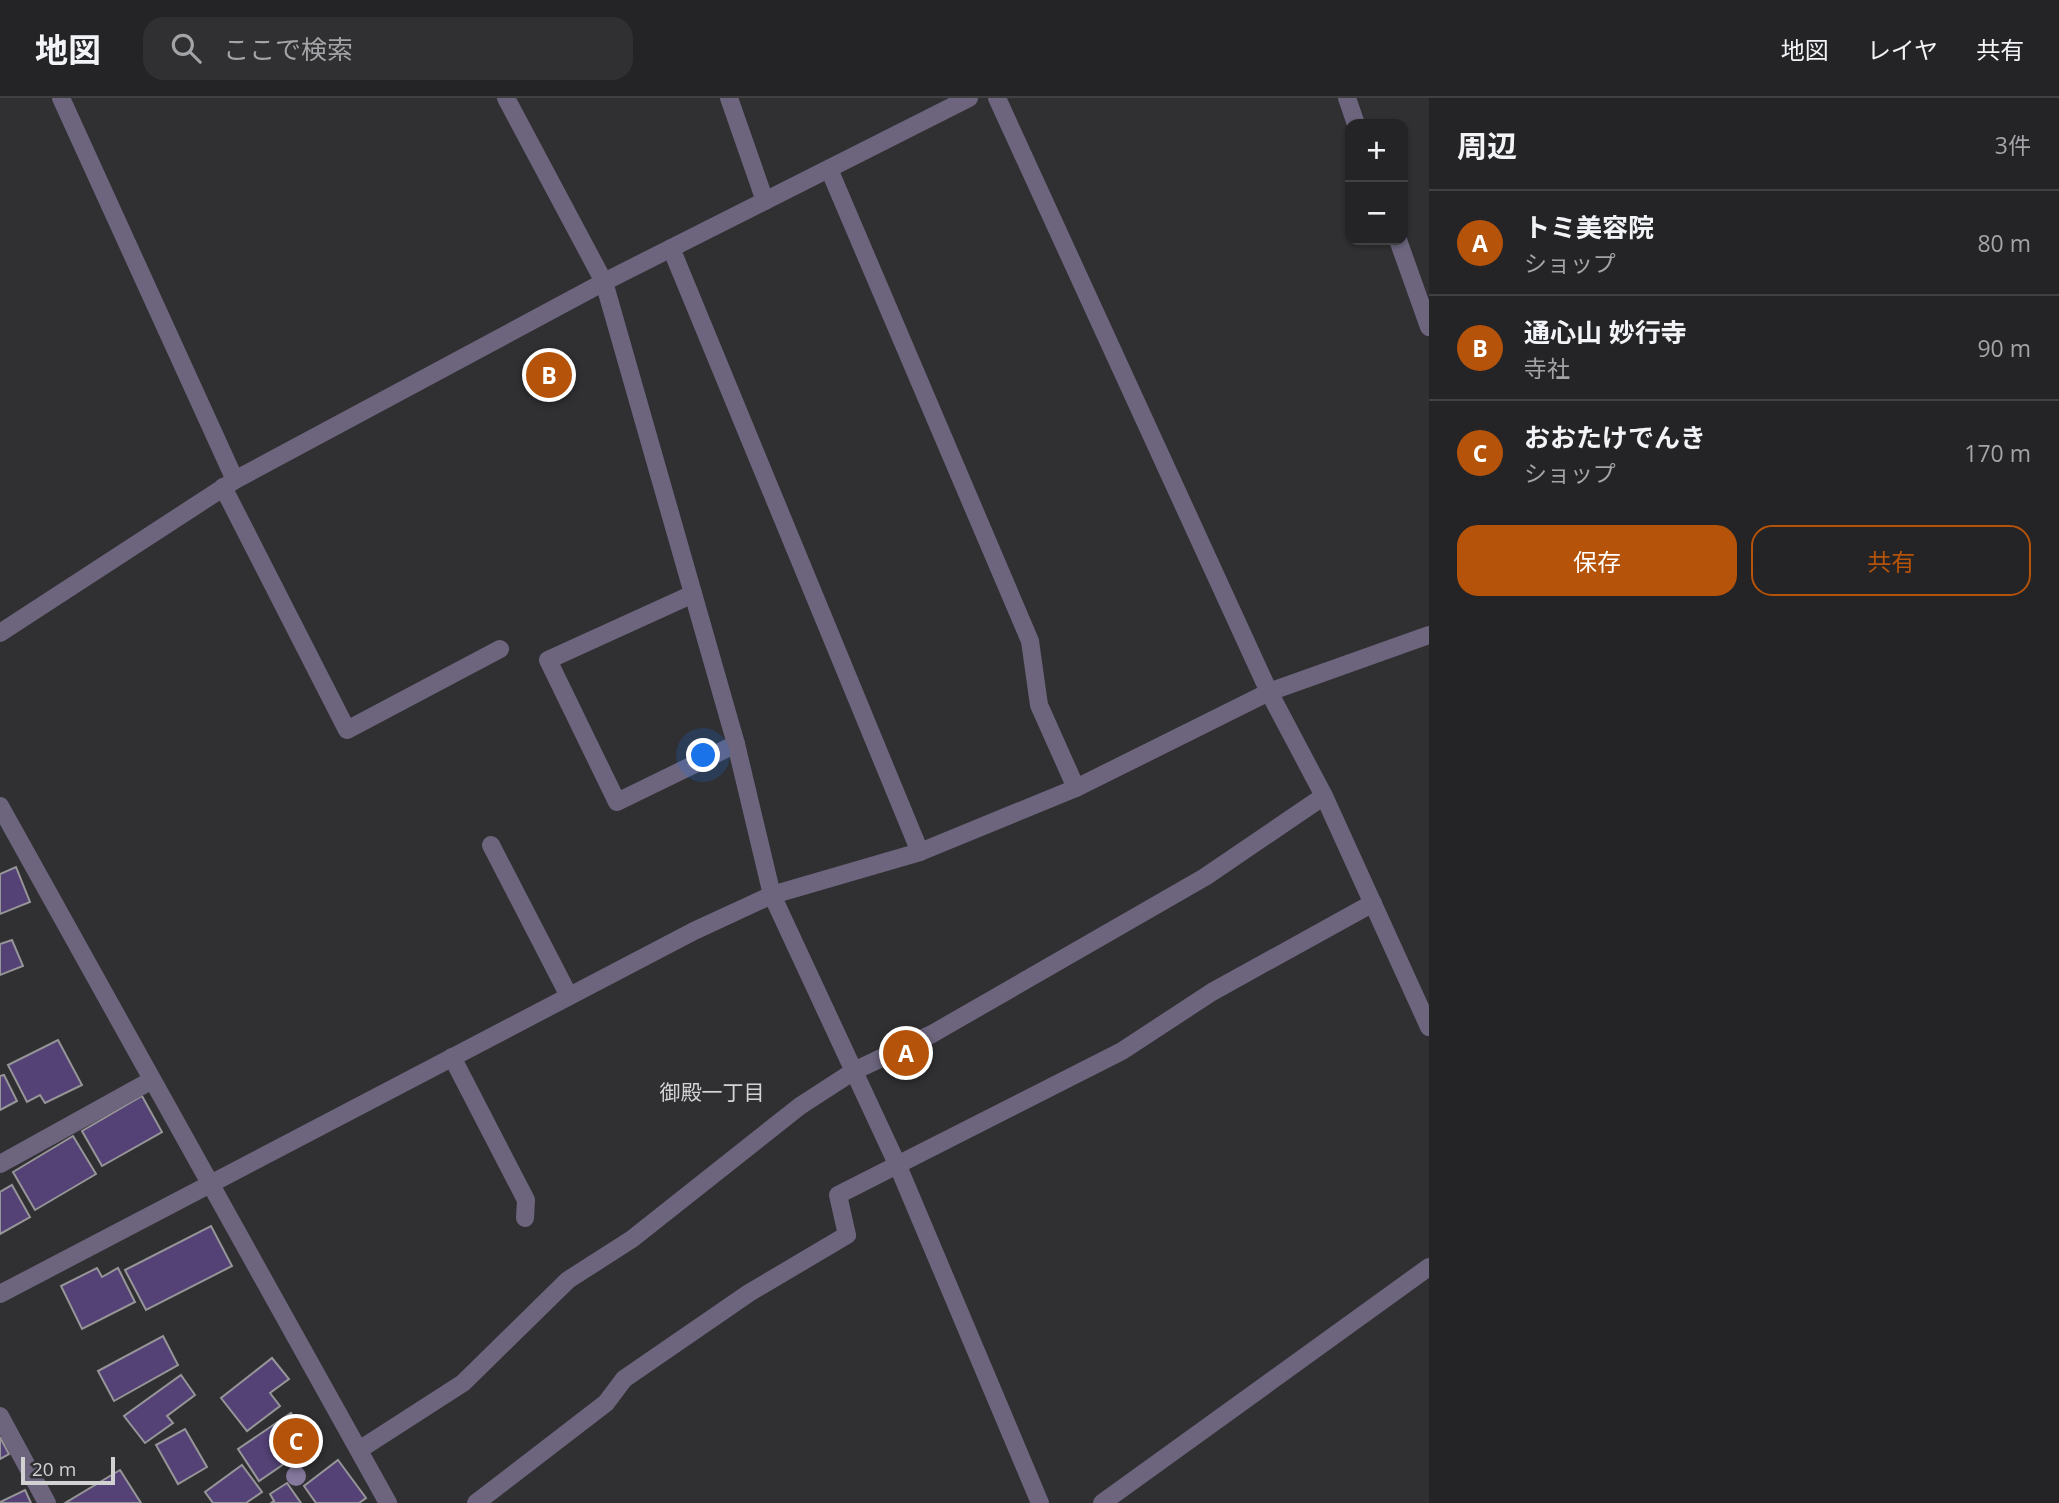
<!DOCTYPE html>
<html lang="ja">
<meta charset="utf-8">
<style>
body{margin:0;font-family:"Open Sans","Noto Sans JP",sans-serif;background:#302f32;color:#f1f3f6}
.controls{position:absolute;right:21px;top:21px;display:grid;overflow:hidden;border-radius:14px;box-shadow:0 2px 5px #0004}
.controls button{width:63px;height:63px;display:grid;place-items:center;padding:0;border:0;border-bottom:2px solid #414043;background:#242326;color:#f1f3f6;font:35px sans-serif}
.scale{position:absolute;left:21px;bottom:18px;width:94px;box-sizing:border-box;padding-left:7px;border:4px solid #d1d1d2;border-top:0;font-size:19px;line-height:24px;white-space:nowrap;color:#d1d1d2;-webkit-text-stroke:5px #302f32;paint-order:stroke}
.you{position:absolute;left:704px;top:658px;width:24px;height:24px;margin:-18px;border:5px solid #fff;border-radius:50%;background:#1a73e8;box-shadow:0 0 0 10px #1a73e833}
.badge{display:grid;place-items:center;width:46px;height:46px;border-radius:50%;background:#b45309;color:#fff;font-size:23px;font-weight:700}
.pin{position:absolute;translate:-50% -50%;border:4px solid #fff;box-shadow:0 2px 7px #0006}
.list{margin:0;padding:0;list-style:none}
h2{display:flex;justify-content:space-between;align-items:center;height:91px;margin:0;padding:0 28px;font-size:30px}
h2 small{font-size:23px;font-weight:400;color:#a3a4a7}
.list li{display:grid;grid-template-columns:46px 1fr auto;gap:21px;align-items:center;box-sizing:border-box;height:105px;padding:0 28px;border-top:2px solid #414043}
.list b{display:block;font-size:26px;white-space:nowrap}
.list p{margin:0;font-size:23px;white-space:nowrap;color:#a3a4a7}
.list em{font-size:23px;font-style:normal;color:#a3a4a7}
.actions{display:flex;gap:14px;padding:21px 28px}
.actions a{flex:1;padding:16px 0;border:2px solid #b45309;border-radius:21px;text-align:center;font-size:24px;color:#b45309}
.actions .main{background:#b45309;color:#fff}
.icon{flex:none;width:38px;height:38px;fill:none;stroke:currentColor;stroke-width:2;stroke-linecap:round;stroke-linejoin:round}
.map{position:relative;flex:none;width:1429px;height:1405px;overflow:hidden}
header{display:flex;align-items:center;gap:42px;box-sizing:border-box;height:98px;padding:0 35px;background:#242326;border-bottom:2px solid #414043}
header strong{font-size:33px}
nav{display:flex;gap:38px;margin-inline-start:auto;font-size:24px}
.search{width:490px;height:63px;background:#302f32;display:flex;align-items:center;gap:18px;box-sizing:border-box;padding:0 24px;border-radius:21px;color:#a3a4a7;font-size:26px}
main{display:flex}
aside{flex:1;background:#242326}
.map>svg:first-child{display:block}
.building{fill:#544276;stroke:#969598;stroke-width:2}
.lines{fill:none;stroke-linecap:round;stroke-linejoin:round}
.minor{stroke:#6c657d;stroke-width:18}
.tree{fill:#84789d}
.labels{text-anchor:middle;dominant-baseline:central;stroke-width:5;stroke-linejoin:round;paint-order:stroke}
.neighbourhood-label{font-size:21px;fill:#d3d2d5;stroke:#302f32}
</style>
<header>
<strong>地図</strong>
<div class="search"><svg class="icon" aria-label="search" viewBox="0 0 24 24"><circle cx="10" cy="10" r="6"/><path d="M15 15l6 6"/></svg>ここで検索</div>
<nav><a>地図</a><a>レイヤ</a><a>共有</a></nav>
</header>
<main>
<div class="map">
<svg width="1429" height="1405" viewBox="0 0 1429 1405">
<rect width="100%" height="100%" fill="#302f32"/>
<g class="building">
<path d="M 16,769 L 30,804 L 0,816 L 0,776 Z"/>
<path d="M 12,842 L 23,868 L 0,877 L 0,846 Z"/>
<path d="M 58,942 L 82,987 L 45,1005 L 40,997 L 27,1004 L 8,967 Z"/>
<path d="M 4,977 L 17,1003 L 0,1012 L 0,978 Z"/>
<path d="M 142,998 L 162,1034 L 102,1068 L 82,1033 Z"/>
<path d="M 73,1038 L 96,1076 L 35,1112 L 13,1074 Z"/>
<path d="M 12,1087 L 30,1119 L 0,1136 L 0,1094 Z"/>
<path d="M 211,1128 L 232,1168 L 146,1212 L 125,1172 Z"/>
<path d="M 97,1170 L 102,1179 L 118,1170 L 135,1204 L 82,1231 L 61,1188 Z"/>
<path d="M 163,1238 L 178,1267 L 114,1303 L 98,1273 Z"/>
<path d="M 272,1260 L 289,1281 L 270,1295 L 280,1308 L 247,1333 L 221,1300 Z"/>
<path d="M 181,1277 L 195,1297 L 167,1318 L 173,1325 L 145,1345 L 124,1318 Z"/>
<path d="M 291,1315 L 313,1346 L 259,1383 L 238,1351 Z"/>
<path d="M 185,1331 L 207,1369 L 178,1386 L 156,1347 Z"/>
<path d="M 0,1339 L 9,1356 L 0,1361 Z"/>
<path d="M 338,1362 L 366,1400 L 359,1405 L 316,1405 L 304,1388 Z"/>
<path d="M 242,1367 L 262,1394 L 246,1405 L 213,1405 L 205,1394 Z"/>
<path d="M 120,1372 L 141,1405 L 65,1405 Z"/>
<path d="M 287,1385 L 301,1405 L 271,1405 L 274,1403 L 270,1396 Z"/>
<path d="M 25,1392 L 31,1405 L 0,1405 L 0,1404 Z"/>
</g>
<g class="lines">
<g class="minor">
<path d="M 61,0 L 235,382"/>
<path d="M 506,0 L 604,184 L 736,646 L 772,797 L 898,1068 L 1040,1405"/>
<path d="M 729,0 L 765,103"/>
<path d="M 997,0 L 1269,594 L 1324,698 L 1429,929"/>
<path d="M 1347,0 L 1356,26"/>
<path d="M 829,71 L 1030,543 L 1039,607 L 1076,690"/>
<path d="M 1398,142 L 1429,229"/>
<path d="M 671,150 L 920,754"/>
<path d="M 223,389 L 347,632 L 500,551"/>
<path d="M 693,496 L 548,562 L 617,704 L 736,646"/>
<path d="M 0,535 L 235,382 L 604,184 L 969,0"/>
<path d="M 0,708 L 388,1405"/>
<path d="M 491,747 L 569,898"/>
<path d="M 452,959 L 526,1102 L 525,1120"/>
<path d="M 0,1066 L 152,982"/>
<path d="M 0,1196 L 694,833 L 772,797 L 920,754 L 1076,690 L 1269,594 L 1429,537"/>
<path d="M 0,1318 L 47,1405"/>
<path d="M 359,1352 L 463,1285 L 568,1182 L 632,1141 L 800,1008 L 854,973 L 932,936 L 1205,779 L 1324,698"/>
<path d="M 476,1405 L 606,1305 L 624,1281 L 749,1195 L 847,1137 L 838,1097 L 1122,953 L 1212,894 L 1373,805"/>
<path d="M 1102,1405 L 1429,1169"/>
</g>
</g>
<circle class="tree" cx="296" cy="1378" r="10"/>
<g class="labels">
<g class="neighbourhood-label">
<text x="712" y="994">御殿一丁目</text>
</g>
</g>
</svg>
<div class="controls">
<button>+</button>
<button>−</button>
</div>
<div class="scale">20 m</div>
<div class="you"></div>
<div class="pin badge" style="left:906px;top:955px">A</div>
<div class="pin badge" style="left:549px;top:277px">B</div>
<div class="pin badge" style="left:296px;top:1343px">C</div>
</div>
<aside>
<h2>周辺<small>3件</small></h2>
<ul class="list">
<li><span class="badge">A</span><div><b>トミ美容院</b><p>ショップ</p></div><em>80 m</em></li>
<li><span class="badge">B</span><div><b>通心山 妙行寺</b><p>寺社</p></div><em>90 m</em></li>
<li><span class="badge">C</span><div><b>おおたけでんき</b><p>ショップ</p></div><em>170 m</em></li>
</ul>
<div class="actions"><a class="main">保存</a><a>共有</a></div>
</aside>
</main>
